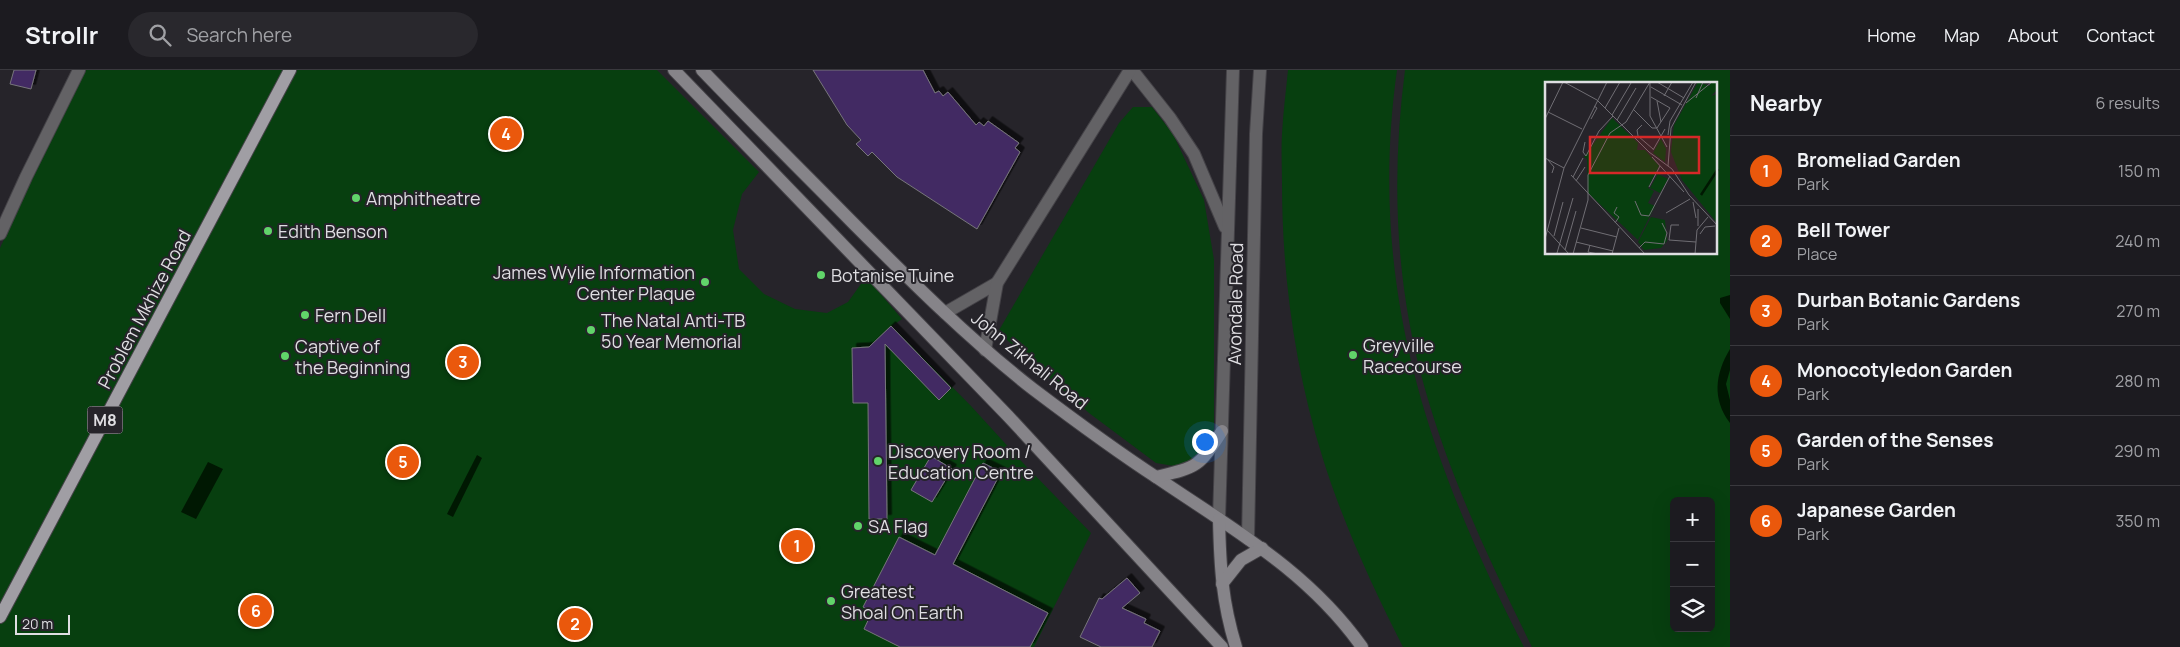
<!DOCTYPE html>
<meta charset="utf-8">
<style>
body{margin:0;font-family:Manrope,sans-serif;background:#29282d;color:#f1f3f6}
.controls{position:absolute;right:15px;bottom:15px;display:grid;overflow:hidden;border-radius:8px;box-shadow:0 5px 20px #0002}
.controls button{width:45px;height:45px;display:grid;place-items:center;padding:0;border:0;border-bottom:1px solid #3a393e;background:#1c1b20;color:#f1f3f6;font:25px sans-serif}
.scale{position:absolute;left:15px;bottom:12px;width:55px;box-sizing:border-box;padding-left:5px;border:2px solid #dfdee2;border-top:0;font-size:14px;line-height:18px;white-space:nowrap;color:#dfdee2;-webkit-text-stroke:4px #26242a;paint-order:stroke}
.you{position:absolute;left:1204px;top:371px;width:18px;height:18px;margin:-12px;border:4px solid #fff;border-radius:50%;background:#1a73e8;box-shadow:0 0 0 8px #1a73e833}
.badge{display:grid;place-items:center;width:32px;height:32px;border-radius:50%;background:#ea580c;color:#fff;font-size:16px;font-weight:700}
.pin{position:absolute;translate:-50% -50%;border:2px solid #fff;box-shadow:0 1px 5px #0006}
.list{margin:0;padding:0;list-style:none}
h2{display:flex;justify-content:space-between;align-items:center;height:65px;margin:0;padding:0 20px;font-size:21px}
h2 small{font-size:16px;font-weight:400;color:#a0a1a5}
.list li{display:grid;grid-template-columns:32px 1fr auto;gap:15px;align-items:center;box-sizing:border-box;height:70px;padding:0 20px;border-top:1px solid #3a393e}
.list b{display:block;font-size:19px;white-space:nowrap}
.list p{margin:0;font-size:16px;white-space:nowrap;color:#a0a1a5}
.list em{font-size:16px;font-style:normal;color:#a0a1a5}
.icon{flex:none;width:28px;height:28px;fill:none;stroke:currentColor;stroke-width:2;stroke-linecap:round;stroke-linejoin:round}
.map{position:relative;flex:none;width:1730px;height:577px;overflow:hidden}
header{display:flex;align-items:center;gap:30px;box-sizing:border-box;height:70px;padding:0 25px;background:#1c1b20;border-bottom:1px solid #3a393e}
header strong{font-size:24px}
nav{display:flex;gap:28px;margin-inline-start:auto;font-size:18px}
.search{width:350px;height:45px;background:#29282d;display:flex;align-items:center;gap:12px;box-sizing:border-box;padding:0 18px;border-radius:28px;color:#a0a1a5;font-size:19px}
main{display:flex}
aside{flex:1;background:#1c1b20}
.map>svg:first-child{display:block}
.green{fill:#073f0f;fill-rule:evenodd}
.water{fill:#001802}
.building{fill:#422c63;stroke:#77757b;filter:url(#shadow)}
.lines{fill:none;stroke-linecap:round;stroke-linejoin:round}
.street-casing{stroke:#444247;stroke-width:14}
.secondary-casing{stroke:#444247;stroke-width:14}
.primary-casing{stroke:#444247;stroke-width:14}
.street{stroke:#636265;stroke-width:12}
.secondary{stroke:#868489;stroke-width:12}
.primary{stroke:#a09ea4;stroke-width:12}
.poi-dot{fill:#61d46a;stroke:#26242a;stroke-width:2}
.labels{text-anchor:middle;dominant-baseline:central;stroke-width:4;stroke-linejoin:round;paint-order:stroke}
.shield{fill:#26242a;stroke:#a8a6ab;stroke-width:1}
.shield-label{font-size:16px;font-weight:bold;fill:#dfdee2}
.poi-label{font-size:18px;fill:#dfdee2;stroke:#26242a;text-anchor:start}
.street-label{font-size:18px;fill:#dfdee2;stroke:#26242a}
.inset-river{fill:none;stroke:#001802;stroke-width:2.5}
.inset-road{fill:none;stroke:#706e74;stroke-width:1}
.view{fill:#d62828;fill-opacity:0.15;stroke:#d62828;stroke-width:2.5}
.inset-edge{fill:none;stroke:#dfdee2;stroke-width:2.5}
</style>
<header>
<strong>Strollr</strong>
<div class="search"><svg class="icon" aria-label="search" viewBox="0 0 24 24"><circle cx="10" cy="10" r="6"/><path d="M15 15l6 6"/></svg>Search here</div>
<nav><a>Home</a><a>Map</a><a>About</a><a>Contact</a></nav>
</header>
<main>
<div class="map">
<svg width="1730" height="577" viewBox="0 0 1730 577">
<defs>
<filter id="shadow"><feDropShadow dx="4.5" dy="-4.5" stdDeviation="0" flood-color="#0009"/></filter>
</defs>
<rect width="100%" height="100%" fill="#26242a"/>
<g class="green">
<path d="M 83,0 L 657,0 L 759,102 L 742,124 L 733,160 L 739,199 L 764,224 L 795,239 L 827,243 L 848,232 L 866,207 L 902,249 L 892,256 L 971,336 L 1024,394 L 1091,463 L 1034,577 L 0,577 L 0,178 Z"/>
<path d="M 1288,0 L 1397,0 C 1367,214 1427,389 1524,577 L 1403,577 C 1373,518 1343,453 1323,389 C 1295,300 1282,206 1282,113 C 1282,97 1281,80 1282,64 C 1283,43 1286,21 1288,0 Z"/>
<path d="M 1405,0 L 1730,0 L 1730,577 L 1532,577 C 1491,494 1450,408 1425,319 C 1395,215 1391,107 1405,0 ZM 1546,14 L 1716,14 L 1716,184 L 1546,184 ZM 1674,431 L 1711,431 L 1711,558 L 1674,558 Z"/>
<path d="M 1133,37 L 1152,37 L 1173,64 L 1204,130 L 1214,190 L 1214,359 L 1204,378 L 1191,391 L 1174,396 L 1156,393 L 1089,343 L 998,262 L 1119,53 Z"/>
</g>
<g class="water">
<path d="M 1730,225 L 1730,249 L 1720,233 L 1720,228 Z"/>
<path d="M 1730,279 L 1730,300 L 1726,314 L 1730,330 L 1730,353 C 1712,329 1715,304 1730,279 Z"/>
<path d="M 477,385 L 482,388 L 453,447 L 447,444 Z"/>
<path d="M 208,392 L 223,399 L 196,449 L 181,442 Z"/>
</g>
<g class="building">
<path d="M 14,0 L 36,0 L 31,19 L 10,14 Z"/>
<path d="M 813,0 L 923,0 L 935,23 L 939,21 L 943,26 L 948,22 L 976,55 L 979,52 L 984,56 L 988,51 L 1019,73 L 1015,78 L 1020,82 L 977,159 L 897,107 L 872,82 L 868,86 L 856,74 L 861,70 L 847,55 Z"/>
<path d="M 891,256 L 951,318 L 939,330 L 885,274 L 887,449 L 869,449 L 868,333 L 853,333 L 852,278 L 869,277 Z"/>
<path d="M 931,386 L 952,399 L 932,432 L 911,420 Z"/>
<path d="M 983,393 L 1001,402 L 953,494 L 1048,543 L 1030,577 L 900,577 L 864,559 L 872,542 L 863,537 L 899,467 L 935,485 Z"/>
<path d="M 1127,508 L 1140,523 L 1122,538 L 1146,549 L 1144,553 L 1160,561 L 1152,577 L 1101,577 L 1080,567 L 1099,528 L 1102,529 Z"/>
</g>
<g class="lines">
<g class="street-casing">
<g id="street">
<path d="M 1132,0 L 1170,48 L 1194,84 L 1225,157"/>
<path d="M 0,164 L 26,107 L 79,0"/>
<path d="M 945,243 L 997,213"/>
<path d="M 985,280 L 997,213 L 1130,0"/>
<path d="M 1219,449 L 1233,0"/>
<path d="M 1248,469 L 1256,64 L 1260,0"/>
</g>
</g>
<g class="secondary-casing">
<g id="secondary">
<path d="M 674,0 L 1008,346 L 1222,577"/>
<path d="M 702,0 C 752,52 804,103 854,154 C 912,212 969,269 1033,319 C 1074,350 1116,381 1159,409 C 1234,460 1308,501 1362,577"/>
<path d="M 1156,407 C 1198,397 1199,397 1222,361"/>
<path d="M 1219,449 C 1220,496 1222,532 1236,577"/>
<path d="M 1222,514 L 1241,490 L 1262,478"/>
</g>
</g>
<g class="primary-casing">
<path id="primary" d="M 0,547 L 290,0"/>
</g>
<use href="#street" class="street"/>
<use href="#secondary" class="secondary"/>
<use href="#primary" class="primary"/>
</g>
<g class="poi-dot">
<circle cx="356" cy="128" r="5"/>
<circle cx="268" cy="161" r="5"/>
<circle cx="821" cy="205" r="5"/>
<circle cx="705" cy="212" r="5"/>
<circle cx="305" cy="245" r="5"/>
<circle cx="591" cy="260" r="5"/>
<circle cx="1353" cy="285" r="5"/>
<circle cx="285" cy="286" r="5"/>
<circle cx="878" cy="391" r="5"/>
<circle cx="858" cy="456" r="5"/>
<circle cx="831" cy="531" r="5"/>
</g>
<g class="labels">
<rect class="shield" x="87.5" y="336.5" width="35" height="27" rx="4"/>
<g class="shield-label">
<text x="105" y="350">M8</text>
</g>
<g class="poi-label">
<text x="366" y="128">Amphitheatre</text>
<text x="278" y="161">Edith Benson</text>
<text x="695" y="202" text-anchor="end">James Wylie Information<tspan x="695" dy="21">Center Plaque</tspan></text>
<text x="831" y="205">Botanise Tuine</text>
<text x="315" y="245">Fern Dell</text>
<text x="601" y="250">The Natal Anti-TB<tspan x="601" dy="21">50 Year Memorial</tspan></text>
<text x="1363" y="275">Greyville<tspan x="1363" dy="21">Racecourse</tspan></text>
<text x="295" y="276">Captive of<tspan x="295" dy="21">the Beginning</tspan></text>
<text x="888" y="381">Discovery Room /<tspan x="888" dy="21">Education Centre</tspan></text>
<text x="868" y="456">SA Flag</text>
<text x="841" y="521">Greatest<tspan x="841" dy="21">Shoal On Earth</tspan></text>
</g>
<g class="street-label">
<text transform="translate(1235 234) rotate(-89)">Avondale Road</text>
<text transform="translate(144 239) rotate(-62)">Problem Mkhize Road</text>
<text transform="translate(1030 290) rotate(39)">John Zikhali Road</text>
</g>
</g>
<g transform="translate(1545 12)">
<rect width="172" height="172" fill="#26242a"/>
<path d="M 153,0 L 165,4 L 165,0 L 172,0 L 172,8 L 166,14 L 172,12 L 172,141 L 137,98 L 126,70 L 129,43 ZM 67,36 L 93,61 L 92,68 L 100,68 L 114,84 L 103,106 L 109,109 L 103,121 L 110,124 L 93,158 L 43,111 L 42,77 L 39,75 ZM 116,57 L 121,67 L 120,80 L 108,71 ZM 113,92 L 123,97 L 115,111 L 105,106 ZM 106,135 L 120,138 L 122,159 L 116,166 L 99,168 L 93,160 Z" fill="#073f0f"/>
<path class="inset-river" d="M 156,113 L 173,87"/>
<path class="inset-road" d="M 19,0 L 52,18 L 104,70 L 127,87 L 144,113 L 173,144M 112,0 L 139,16M 105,1 L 105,34 L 122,65M 106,5 L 137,23M 119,14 L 127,0M 151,16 L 158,0M 112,19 L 116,40M 141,21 L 167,0M 60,26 L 75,0M 89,28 L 107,46 L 112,46 L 125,26 L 106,15M 3,30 L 37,47M 67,33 L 86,1M 0,37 L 18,0M 46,37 L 52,26 L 49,24M 72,38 L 91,6M 97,43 L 92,48 L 93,54 L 108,67M 123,53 L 125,39 L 148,0M 40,60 L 38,70 L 41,74 L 54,49 L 68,34M 108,68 L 120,47M 107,75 L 139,110M 0,76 L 19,86M 3,78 L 9,85 L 7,91M 123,84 L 126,46 L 151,0M 26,93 L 100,172M 28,95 L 38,76M 31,99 L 40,85M 104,105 L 115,84M 90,119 L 96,133 L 104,134 L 125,94M 148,120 L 151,136M 121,131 L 145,117M 70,141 L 74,135 L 69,131 L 72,125M 134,143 L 126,143 L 124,158 L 151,160M 153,144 L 153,127M 36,146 L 72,155M 2,148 L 24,172M 155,152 L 160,145 L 170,144M 9,154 L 18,120M 0,157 L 19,86 L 62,0M 31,160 L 68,169M 45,163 L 43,170 L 53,172M 94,166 L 100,160 L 119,162 L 122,151 L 117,141M 20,168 L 31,129M 12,171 L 28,116M 28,172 L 43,118 L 43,93 L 65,51 L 81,40 L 105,0M 67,172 L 74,146M 150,172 L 152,148 L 163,135"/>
<path class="view" d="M 45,55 L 154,55 L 154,91 L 45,91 Z"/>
<rect width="172" height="172" class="inset-edge"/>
</g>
</svg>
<div class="controls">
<button>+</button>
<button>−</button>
<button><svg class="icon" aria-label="layers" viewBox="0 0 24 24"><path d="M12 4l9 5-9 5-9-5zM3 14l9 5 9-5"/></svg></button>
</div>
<div class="scale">20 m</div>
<div class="you"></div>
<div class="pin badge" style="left:797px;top:476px">1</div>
<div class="pin badge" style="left:575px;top:554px">2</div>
<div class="pin badge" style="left:463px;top:292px">3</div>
<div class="pin badge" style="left:506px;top:64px">4</div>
<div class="pin badge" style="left:403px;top:392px">5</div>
<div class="pin badge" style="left:256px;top:541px">6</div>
</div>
<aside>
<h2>Nearby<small>6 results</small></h2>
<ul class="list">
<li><span class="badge">1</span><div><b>Bromeliad Garden</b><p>Park</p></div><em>150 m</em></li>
<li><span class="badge">2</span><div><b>Bell Tower</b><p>Place</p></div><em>240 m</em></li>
<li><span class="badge">3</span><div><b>Durban Botanic Gardens</b><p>Park</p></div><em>270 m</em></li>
<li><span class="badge">4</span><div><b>Monocotyledon Garden</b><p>Park</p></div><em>280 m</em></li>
<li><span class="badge">5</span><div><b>Garden of the Senses</b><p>Park</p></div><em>290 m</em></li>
<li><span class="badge">6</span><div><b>Japanese Garden</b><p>Park</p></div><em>350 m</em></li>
</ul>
</aside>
</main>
